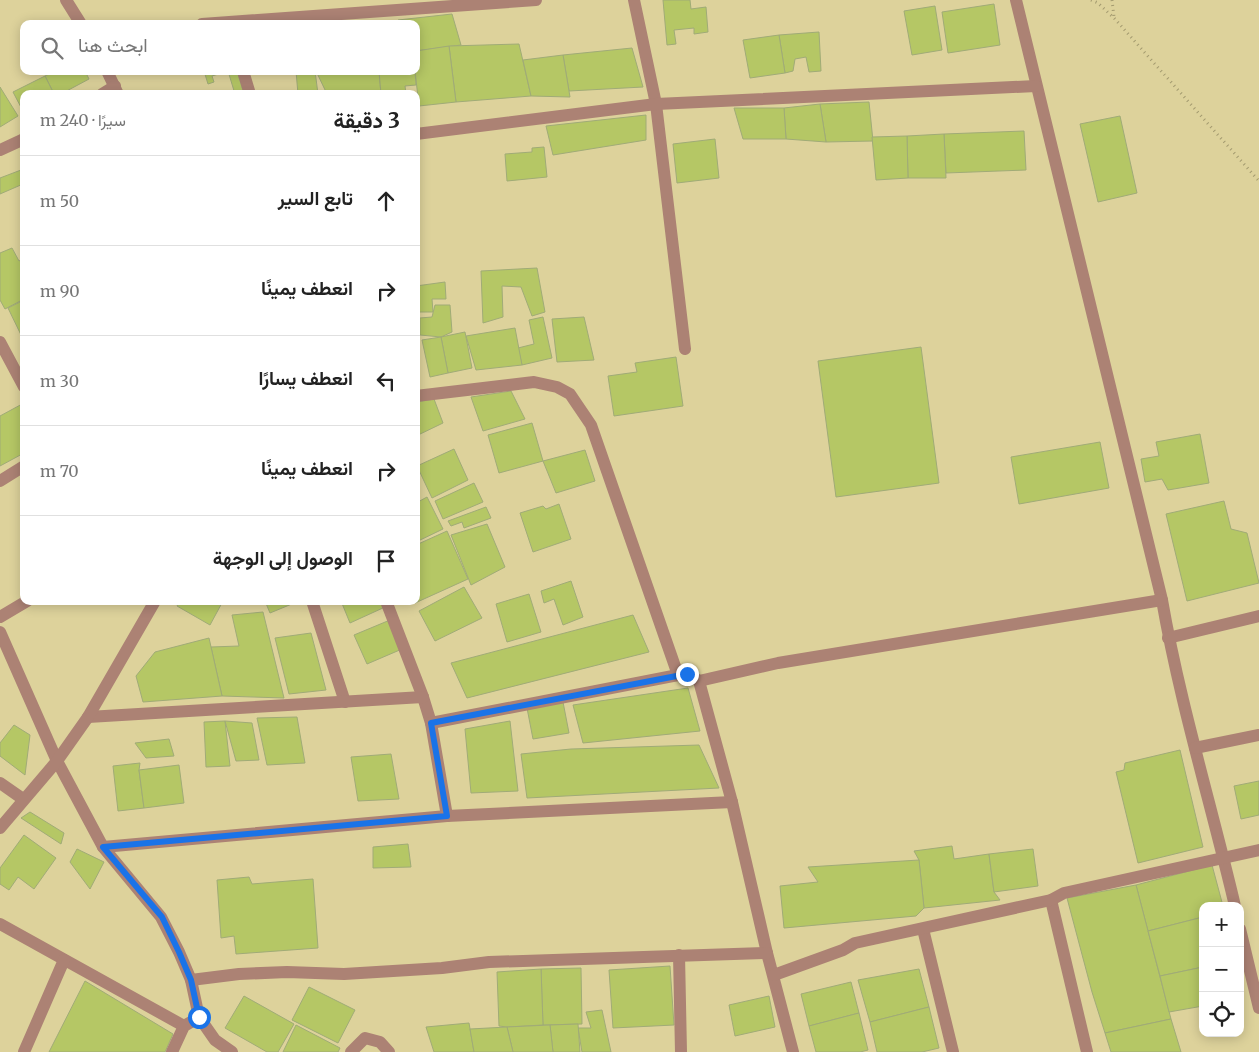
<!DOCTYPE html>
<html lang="ar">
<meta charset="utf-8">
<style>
body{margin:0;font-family:Merriweather,Vazirmatn,serif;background:#f6f6f6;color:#222;direction:rtl}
.controls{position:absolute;right:15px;bottom:15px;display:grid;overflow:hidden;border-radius:10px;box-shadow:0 2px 12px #0003}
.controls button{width:45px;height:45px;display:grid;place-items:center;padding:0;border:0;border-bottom:1px solid #e0e0e0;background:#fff;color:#222;font:25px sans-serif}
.stop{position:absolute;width:15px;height:15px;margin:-11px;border:4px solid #1a73e8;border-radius:50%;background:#fff}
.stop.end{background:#1a73e8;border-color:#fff;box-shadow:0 1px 5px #0008}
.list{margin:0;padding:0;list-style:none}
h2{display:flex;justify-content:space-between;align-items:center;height:65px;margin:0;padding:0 20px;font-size:21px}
h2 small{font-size:16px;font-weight:400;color:#767676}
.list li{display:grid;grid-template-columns:32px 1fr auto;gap:15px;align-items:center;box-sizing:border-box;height:90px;padding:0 20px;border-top:1px solid #e0e0e0}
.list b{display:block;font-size:19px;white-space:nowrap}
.list em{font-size:16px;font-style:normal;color:#767676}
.icon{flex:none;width:28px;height:28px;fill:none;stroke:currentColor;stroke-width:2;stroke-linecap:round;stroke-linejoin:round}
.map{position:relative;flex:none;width:1259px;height:1052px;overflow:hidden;direction:ltr}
.search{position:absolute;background:#fff;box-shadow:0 2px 12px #0003;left:20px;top:20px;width:400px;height:55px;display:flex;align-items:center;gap:12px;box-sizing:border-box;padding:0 18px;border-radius:10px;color:#767676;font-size:19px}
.panel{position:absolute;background:#fff;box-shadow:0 2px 12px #0003;left:20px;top:90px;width:400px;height:515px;border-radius:10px;direction:rtl}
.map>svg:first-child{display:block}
.building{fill:#b5c765;stroke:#a0ab77}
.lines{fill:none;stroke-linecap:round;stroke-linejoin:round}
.path{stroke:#a39a6f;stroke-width:3;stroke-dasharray:1 4;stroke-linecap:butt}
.minor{stroke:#ac8274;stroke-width:12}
.route{stroke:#1a73e8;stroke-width:6}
</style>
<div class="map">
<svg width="1259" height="1052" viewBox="0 0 1259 1052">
<rect width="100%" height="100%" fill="#ddd29b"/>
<g class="building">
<path d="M 663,0 L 690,0 L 691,9 L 706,7 L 708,32 L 694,34 L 694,28 L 674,30 L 676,44 L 667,45 Z"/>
<path d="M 994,4 L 1000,45 L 948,53 L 942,12 Z"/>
<path d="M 935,6 L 942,50 L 912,55 L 904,11 Z"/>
<path d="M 452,14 L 461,45 L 416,51 L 416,24 L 399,24 L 398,20 Z"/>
<path d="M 819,32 L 821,71 L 809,72 L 806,57 L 795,59 L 793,71 L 785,73 L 779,35 Z"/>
<path d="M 779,35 L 785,73 L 750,78 L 743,40 Z"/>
<path d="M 519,44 L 531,96 L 456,102 L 449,46 Z"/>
<path d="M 449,46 L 456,102 L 419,106 L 415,71 L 416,51 Z"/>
<path d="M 632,48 L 643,87 L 569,91 L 563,55 Z"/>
<path d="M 563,55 L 570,97 L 531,96 L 523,60 Z"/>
<path d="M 51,71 L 85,71 L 89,79 L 61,94 L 54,94 L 45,76 L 51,73 Z"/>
<path d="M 204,71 L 237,71 L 244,94 L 235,94 L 228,71 L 212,76 L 214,82 L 208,84 Z"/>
<path d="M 296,71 L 315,71 L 318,94 L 298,94 Z"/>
<path d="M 316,71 L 379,71 L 381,94 L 327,94 Z"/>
<path d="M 379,71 L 415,71 L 416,85 L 405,86 L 406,94 L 381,94 Z"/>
<path d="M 45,76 L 54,94 L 24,94 L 24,113 L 13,92 Z"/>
<path d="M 0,87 L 18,116 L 0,127 Z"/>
<path d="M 869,102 L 873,141 L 826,142 L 820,104 Z"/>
<path d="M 820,104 L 826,142 L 786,139 L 784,108 Z"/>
<path d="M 734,108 L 784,108 L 786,139 L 743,139 Z"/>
<path d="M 646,115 L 646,140 L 553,155 L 546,126 Z"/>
<path d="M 1120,116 L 1137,193 L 1098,202 L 1080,124 Z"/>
<path d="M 1024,131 L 1026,170 L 946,173 L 944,134 Z"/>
<path d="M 944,134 L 946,178 L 908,178 L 907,136 Z"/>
<path d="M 907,136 L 908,178 L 876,180 L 872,137 Z"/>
<path d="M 715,139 L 719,178 L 677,183 L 673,144 Z"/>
<path d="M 544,147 L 547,177 L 507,181 L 505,154 L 532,152 L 532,148 Z"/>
<path d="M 21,170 L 23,184 L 0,194 L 0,178 Z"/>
<path d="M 12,248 L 19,261 L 24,258 L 24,299 L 5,309 L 0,300 L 0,253 Z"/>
<path d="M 537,268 L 545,312 L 532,316 L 521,287 L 502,286 L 503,317 L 483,323 L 481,271 Z"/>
<path d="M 445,282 L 446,299 L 432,299 L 433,312 L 419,312 L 416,304 L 416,286 Z"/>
<path d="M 24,300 L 24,339 L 23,339 L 8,308 Z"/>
<path d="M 435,305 L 450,305 L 452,332 L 441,337 L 420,335 L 420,318 L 432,317 Z"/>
<path d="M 543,317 L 552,358 L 522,365 L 518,348 L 534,344 L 529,320 Z"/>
<path d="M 584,317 L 594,360 L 557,362 L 552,319 Z"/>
<path d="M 515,328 L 522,365 L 476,370 L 466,336 Z"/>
<path d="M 465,332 L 472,368 L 448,373 L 441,337 Z"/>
<path d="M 441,337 L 448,373 L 430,377 L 422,340 Z"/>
<path d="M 921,347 L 939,483 L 836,497 L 818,361 Z"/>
<path d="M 676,357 L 683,406 L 614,416 L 608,376 L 637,372 L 635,363 Z"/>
<path d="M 511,391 L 525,419 L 483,431 L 471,397 Z"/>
<path d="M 434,399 L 443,423 L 416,436 L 416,402 Z"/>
<path d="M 24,403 L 24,453 L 0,466 L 0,416 Z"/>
<path d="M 532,423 L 543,461 L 499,473 L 488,435 Z"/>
<path d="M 1200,434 L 1209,483 L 1168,490 L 1162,479 L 1145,482 L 1141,459 L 1159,456 L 1156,442 Z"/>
<path d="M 1100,442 L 1109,488 L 1019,504 L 1011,457 Z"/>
<path d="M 454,449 L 468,480 L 432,498 L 417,466 Z"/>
<path d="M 585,450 L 595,481 L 556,493 L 543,461 Z"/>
<path d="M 474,483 L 483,502 L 443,519 L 435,501 Z"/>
<path d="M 427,497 L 443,529 L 416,542 L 416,503 Z"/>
<path d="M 1224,501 L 1231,529 L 1247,533 L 1259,583 L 1187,601 L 1166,514 Z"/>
<path d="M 559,504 L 571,539 L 533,552 L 520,513 L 543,506 L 546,509 Z"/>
<path d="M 486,507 L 491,518 L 464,528 L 462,522 L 451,526 L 448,521 Z"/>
<path d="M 487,524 L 505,567 L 471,585 L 451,535 Z"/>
<path d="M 447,531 L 468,579 L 415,603 L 416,545 Z"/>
<path d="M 571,581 L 583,617 L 563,625 L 554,599 L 544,603 L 541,591 Z"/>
<path d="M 464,587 L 482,618 L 435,641 L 419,611 Z"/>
<path d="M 529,594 L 541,632 L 507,642 L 496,604 Z"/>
<path d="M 180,601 L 223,601 L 210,625 L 177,606 Z"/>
<path d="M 265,601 L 299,601 L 270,613 Z"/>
<path d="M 341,601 L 383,601 L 385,607 L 350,623 Z"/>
<path d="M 263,612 L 284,698 L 222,696 L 211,647 L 239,646 L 232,615 Z"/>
<path d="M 633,615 L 649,652 L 467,698 L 451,663 Z"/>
<path d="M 390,620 L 402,649 L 367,664 L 354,635 Z"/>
<path d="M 311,633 L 326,690 L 289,694 L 275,638 Z"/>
<path d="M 209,638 L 222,696 L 143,702 L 136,676 L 155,652 Z"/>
<path d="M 688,688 L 700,731 L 583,743 L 573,705 Z"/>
<path d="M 563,702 L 569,733 L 533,739 L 527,708 Z"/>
<path d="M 297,717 L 305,763 L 267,765 L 257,718 Z"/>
<path d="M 225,721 L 230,766 L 206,767 L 204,722 Z"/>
<path d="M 225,721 L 252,723 L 259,760 L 236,761 Z"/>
<path d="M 510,721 L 518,791 L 471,793 L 465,729 Z"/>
<path d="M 14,725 L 30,735 L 25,775 L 0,756 L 0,743 Z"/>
<path d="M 169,739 L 174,756 L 146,758 L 135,743 Z"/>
<path d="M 699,745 L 719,788 L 527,798 L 521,754 L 571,749 Z"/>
<path d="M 1180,750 L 1203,847 L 1138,863 L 1116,772 L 1124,770 L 1125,763 Z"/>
<path d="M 391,754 L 399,799 L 358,801 L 351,757 Z"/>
<path d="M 140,763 L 139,770 L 144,808 L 118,811 L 113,766 Z"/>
<path d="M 179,765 L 184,803 L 144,808 L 139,770 Z"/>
<path d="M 1259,781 L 1259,815 L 1241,819 L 1234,786 Z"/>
<path d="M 30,812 L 64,833 L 61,844 L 21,818 Z"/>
<path d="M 24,835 L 56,858 L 34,889 L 18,877 L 9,890 L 0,884 L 0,868 Z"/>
<path d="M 408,844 L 411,867 L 373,868 L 373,847 Z"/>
<path d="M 952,846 L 954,859 L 989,854 L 994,892 L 1000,900 L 924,908 L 919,860 L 914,851 Z"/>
<path d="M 77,849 L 104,862 L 90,889 L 70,862 Z"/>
<path d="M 1033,849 L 1038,886 L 994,892 L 989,854 Z"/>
<path d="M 919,860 L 924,908 L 916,916 L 784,928 L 780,886 L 818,882 L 808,867 Z"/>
<path d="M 1212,865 L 1223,906 L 1203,906 L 1203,917 L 1148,931 L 1136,885 Z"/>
<path d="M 249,877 L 252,884 L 313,879 L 318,948 L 236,954 L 234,936 L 221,938 L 217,880 Z"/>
<path d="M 1136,885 L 1171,1019 L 1105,1033 L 1092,992 L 1067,898 Z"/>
<path d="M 1203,917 L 1203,967 L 1160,976 L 1148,931 Z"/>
<path d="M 670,966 L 674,1025 L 613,1028 L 609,970 Z"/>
<path d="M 1203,967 L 1203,1006 L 1169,1012 L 1160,976 Z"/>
<path d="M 581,968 L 582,1024 L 543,1025 L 541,969 Z"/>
<path d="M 541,969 L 543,1025 L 507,1027 L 499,1026 L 497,972 Z"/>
<path d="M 919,969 L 929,1007 L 870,1022 L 858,980 Z"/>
<path d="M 85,981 L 173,1034 L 165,1052 L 49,1052 Z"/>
<path d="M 851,982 L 859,1013 L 809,1026 L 801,994 Z"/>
<path d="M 309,987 L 355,1010 L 338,1043 L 292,1020 Z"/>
<path d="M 244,996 L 294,1024 L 278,1052 L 267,1052 L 225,1028 Z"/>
<path d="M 769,996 L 775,1027 L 735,1036 L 729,1005 Z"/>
<path d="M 929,1007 L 939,1048 L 922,1052 L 877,1052 L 870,1022 Z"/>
<path d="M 602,1010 L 611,1052 L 582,1052 L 578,1028 L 591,1028 L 586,1012 Z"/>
<path d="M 859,1013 L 868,1050 L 860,1052 L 816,1052 L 809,1026 Z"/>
<path d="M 1171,1019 L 1181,1052 L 1111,1052 L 1105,1033 Z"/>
<path d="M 469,1023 L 474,1052 L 434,1052 L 426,1027 Z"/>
<path d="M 578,1024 L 580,1052 L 553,1052 L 550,1025 Z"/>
<path d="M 296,1025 L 340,1048 L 338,1052 L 283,1052 Z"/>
<path d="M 550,1025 L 553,1052 L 513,1052 L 507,1027 Z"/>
<path d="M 507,1027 L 513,1052 L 474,1052 L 470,1029 Z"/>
</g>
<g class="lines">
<g class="path">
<path d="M 1091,0 L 1098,3 L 1114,18 L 1259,181"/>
<path d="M 1112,0 L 1114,17"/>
</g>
<g class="minor">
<path d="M 66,0 L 81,24"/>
<path d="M 634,0 L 656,104 L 685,349"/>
<path d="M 1016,0 L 1162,600 C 1180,703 1211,804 1235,906"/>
<path d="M 202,24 L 536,0"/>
<path d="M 107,71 L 118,94"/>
<path d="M 243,71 L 250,94"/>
<path d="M 102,94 L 115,86"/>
<path d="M 416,134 L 656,104 L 1036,86"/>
<path d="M 0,150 L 24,139"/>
<path d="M 0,342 L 24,387"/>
<path d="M 416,396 L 534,382 L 557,387 L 570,394 L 591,425 L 678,675"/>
<path d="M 0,481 L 24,466"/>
<path d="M 312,601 L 345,702"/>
<path d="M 386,601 L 423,697 L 431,723 L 447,816"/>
<path d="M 0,617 L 27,601"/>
<path d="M 0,632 L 57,761 L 103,847 L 161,917 L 179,952 L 191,980 L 199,1017 L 215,1040 L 232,1052"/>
<path d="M 1168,638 L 1259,616"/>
<path d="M 699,681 L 778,663 L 1162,600"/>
<path d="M 88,717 L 423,697"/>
<path d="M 431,723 L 678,675 L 687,674 L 699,681 L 732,802 L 767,953 L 793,1052"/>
<path d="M 1195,748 L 1259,735"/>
<path d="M 0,783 L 23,799"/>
<path d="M 0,828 L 57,761 L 88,717 L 155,601"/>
<path d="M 103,847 L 447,816 L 732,802"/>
<path d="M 1051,900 L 1087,1052"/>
<path d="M 0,924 L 184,1026"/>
<path d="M 923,929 L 953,1052"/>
<path d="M 1240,929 L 1259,1008"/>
<path d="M 679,955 L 681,1052"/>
<path d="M 774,975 L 843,950 L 855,943 L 1051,900 L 1064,893 L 1259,850"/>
<path d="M 191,980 L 239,974 L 287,972 L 344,974 L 442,968 L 489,962 L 767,953"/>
<path d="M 24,1052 L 64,960"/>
<path d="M 172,1052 L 184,1026 L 191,1022"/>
<path d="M 351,1052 L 365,1038 L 380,1042 L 389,1052"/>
</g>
</g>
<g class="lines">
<path class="route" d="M 199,1017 L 191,980 L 179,952 L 162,917 L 103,847 L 447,816 L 431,723 L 687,674"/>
</g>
</svg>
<div class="controls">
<button>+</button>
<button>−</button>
<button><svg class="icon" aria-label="locate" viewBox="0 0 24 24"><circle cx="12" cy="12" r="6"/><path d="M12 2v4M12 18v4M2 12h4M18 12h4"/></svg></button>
</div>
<div class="stop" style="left:199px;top:1017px"></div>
<div class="stop end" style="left:687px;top:674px"></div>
<div class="search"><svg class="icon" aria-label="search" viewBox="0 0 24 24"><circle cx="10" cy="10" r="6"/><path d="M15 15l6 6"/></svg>ابحث هنا</div>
<section class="panel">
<h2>3 دقيقة<small>سيرًا · 240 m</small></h2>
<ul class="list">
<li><svg class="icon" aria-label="ahead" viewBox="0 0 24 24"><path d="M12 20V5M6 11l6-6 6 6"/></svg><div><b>تابع السير</b></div><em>50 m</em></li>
<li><svg class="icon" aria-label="right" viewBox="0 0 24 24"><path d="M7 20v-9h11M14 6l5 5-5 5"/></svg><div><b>انعطف يمينًا</b></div><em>90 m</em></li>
<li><svg class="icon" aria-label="left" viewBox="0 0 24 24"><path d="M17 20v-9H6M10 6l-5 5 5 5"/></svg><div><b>انعطف يسارًا</b></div><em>30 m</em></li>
<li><svg class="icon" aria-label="right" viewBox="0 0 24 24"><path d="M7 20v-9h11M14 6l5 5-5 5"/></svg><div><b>انعطف يمينًا</b></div><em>70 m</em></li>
<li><svg class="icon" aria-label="arrive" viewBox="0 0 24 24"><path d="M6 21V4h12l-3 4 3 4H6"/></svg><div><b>الوصول إلى الوجهة</b></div></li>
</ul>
</section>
</div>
